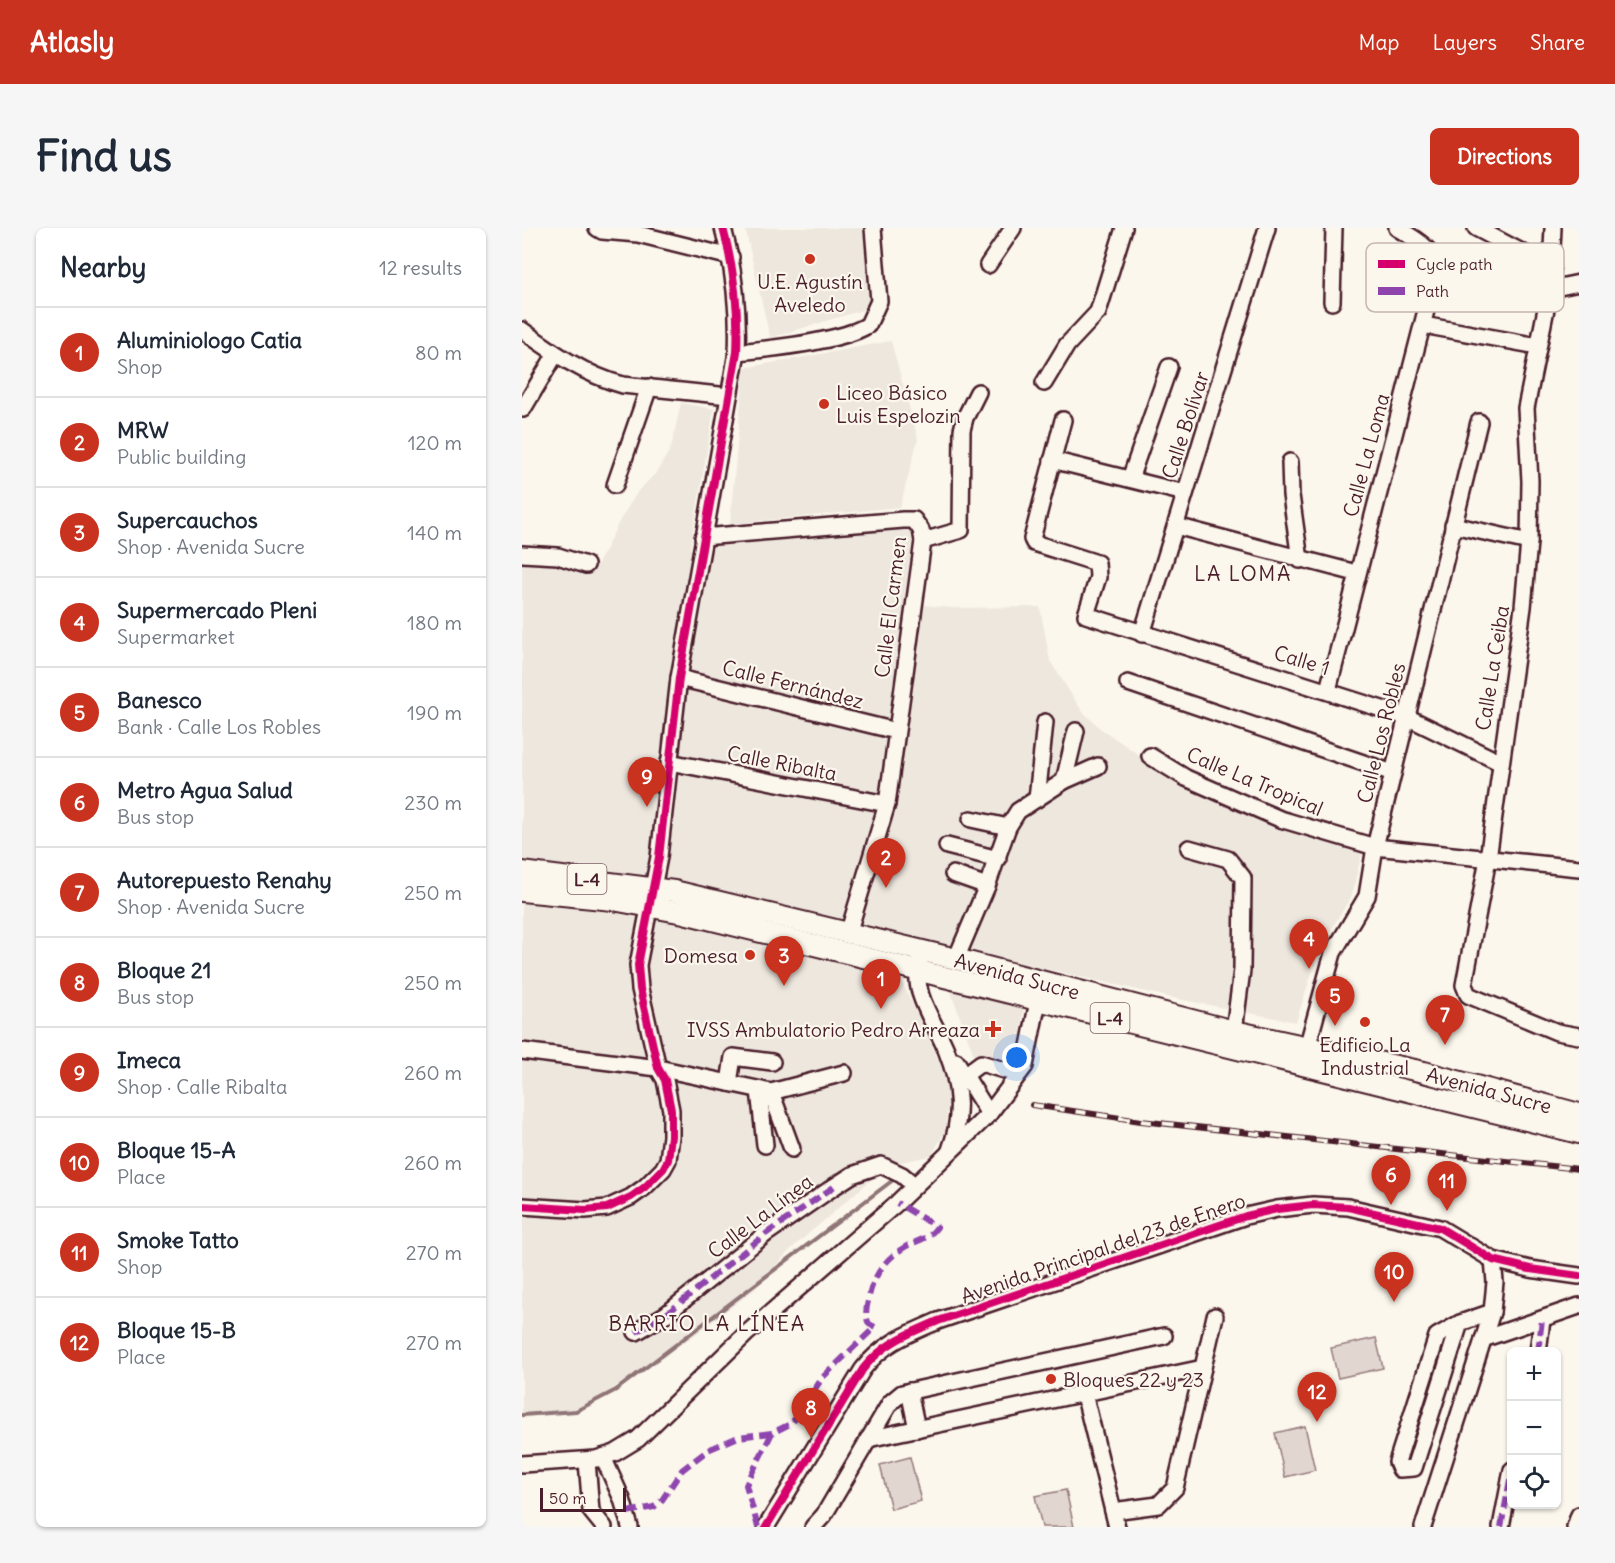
<!DOCTYPE html>
<meta charset="utf-8">
<style>
body{margin:0;font-family:Delius,sans-serif;background:#f6f6f7;color:#1f2937}
.controls{position:absolute;right:18px;bottom:18px;display:grid;overflow:hidden;border-radius:9px;box-shadow:0 2px 4px #0004}
.controls button{width:54px;height:54px;display:grid;place-items:center;padding:0;border:0;border-bottom:2px solid #e0e1e3;background:#fff;color:#1f2937;font:30px sans-serif}
.scale{position:absolute;left:18px;bottom:15px;width:86px;box-sizing:border-box;padding-left:6px;border:3px solid #4a1f2b;border-top:0;font-size:16px;line-height:21px;white-space:nowrap;color:#4a1f2b;-webkit-text-stroke:4px #fbf7ec;paint-order:stroke}
.you{position:absolute;left:495px;top:830px;width:21px;height:21px;margin:-15px;border:4px solid #fff;border-radius:50%;background:#1a73e8;box-shadow:0 0 0 9px #1a73e833}
.badge{display:grid;place-items:center;width:39px;height:39px;border-radius:50%;background:#c8321e;color:#fff;font-size:20px;font-weight:700}
.pin{position:absolute;translate:-50% -50px;filter:drop-shadow(0 2px 3px #0008)}
.pin::after{content:'';position:absolute;top:32px;width:21px;height:18px;background:inherit;clip-path:polygon(0 0,100% 0,50% 100%)}
.list{margin:0;padding:0;list-style:none}
h2{display:flex;justify-content:space-between;align-items:center;height:78px;margin:0;padding:0 24px;font-size:26px}
h2 small{font-size:20px;font-weight:400;color:#747a83}
.list li{display:grid;grid-template-columns:39px 1fr auto;gap:18px;align-items:center;box-sizing:border-box;height:90px;padding:0 24px;border-top:2px solid #e0e1e3}
.list b{display:block;font-size:22px;white-space:nowrap}
.list p{margin:0;font-size:20px;white-space:nowrap;color:#747a83}
.list em{font-size:20px;font-style:normal;color:#747a83}
.icon{flex:none;width:33px;height:33px;fill:none;stroke:currentColor;stroke-width:2;stroke-linecap:round;stroke-linejoin:round}
.map{position:relative;flex:none;width:1057px;height:1299px;overflow:hidden;border-radius:9px}
header{display:flex;align-items:center;gap:36px;box-sizing:border-box;height:84px;padding:0 30px;background:#c8321e;color:#fff}
header strong{font-size:28px}
nav{display:flex;gap:33px;margin-inline-start:auto;font-size:21px}
.intro{display:flex;align-items:center;justify-content:space-between;box-sizing:border-box;height:144px;padding:0 36px}
h1{margin:0;font-size:42px}
.button{padding:15px 27px;border-radius:9px;background:#c8321e;color:#fff;font-size:21px;font-weight:700}
main{display:flex;gap:36px;padding:0 36px}
aside{flex:1;background:#fff;border-radius:9px;box-shadow:0 2px 4px #0004}
.map>svg:first-child{display:block}
.built{fill:#eee7de}
.green{fill:#e2d7d0;stroke:#967b7e;stroke-width:1.5}
.lines{fill:none;stroke-linecap:round;stroke-linejoin:round}
.stream{stroke:#907477;stroke-width:4}
.minor-casing{stroke:#4a1f2b;stroke-width:20}
.major-casing{stroke:#4a1f2b;stroke-width:24}
.minor{stroke:#fbf7ec;stroke-width:15}
.major{stroke:#fbf7ec;stroke-width:20}
.rail-casing{stroke:#4a1f2b;stroke-width:6}
.rail{stroke:#fbf7ec;stroke-width:4;stroke-dasharray:11;stroke-linecap:butt}
.quiet{stroke:#8e44ad;stroke-width:6;stroke-dasharray:12 6;stroke-linecap:butt}
.cycleway-casing{stroke:#fbf7ec;stroke-width:11}
.cycleway{stroke:#d6006c;stroke-width:8}
.poi-dot{fill:#c8321e;stroke:#fbf7ec;stroke-width:2}
.labels{text-anchor:middle;dominant-baseline:central;stroke-width:4.5;stroke-linejoin:round;paint-order:stroke}
.shield{fill:#fbf7ec;stroke:#7f6065;stroke-width:1.5}
.shield-label{font-size:18px;font-weight:bold;fill:#4a1f2b}
.poi-label{font-size:20px;fill:#4a1f2b;stroke:#fbf7ec}
.street-label{font-size:20px;fill:#4a1f2b;stroke:#fbf7ec}
.neighbourhood-label{font-size:21px;letter-spacing:1.5px;fill:#4a1f2b;stroke:#fbf7ec}
.key{fill:#fbf7ec;stroke:#c6b6b2;stroke-width:1.5}
.key-label{font-size:16px;fill:#4a1f2b}
</style>
<header>
<strong>Atlasly</strong>
<nav><a>Map</a><a>Layers</a><a>Share</a></nav>
</header>
<div class="intro"><h1>Find us</h1><a class="button">Directions</a></div>
<main>
<aside>
<h2>Nearby<small>12 results</small></h2>
<ul class="list">
<li><span class="badge">1</span><div><b>Aluminiologo Catia</b><p>Shop</p></div><em>80 m</em></li>
<li><span class="badge">2</span><div><b>MRW</b><p>Public building</p></div><em>120 m</em></li>
<li><span class="badge">3</span><div><b>Supercauchos</b><p>Shop · Avenida Sucre</p></div><em>140 m</em></li>
<li><span class="badge">4</span><div><b>Supermercado Pleni</b><p>Supermarket</p></div><em>180 m</em></li>
<li><span class="badge">5</span><div><b>Banesco</b><p>Bank · Calle Los Robles</p></div><em>190 m</em></li>
<li><span class="badge">6</span><div><b>Metro Agua Salud</b><p>Bus stop</p></div><em>230 m</em></li>
<li><span class="badge">7</span><div><b>Autorepuesto Renahy</b><p>Shop · Avenida Sucre</p></div><em>250 m</em></li>
<li><span class="badge">8</span><div><b>Bloque 21</b><p>Bus stop</p></div><em>250 m</em></li>
<li><span class="badge">9</span><div><b>Imeca</b><p>Shop · Calle Ribalta</p></div><em>260 m</em></li>
<li><span class="badge">10</span><div><b>Bloque 15-A</b><p>Place</p></div><em>260 m</em></li>
<li><span class="badge">11</span><div><b>Smoke Tatto</b><p>Shop</p></div><em>270 m</em></li>
<li><span class="badge">12</span><div><b>Bloque 15-B</b><p>Place</p></div><em>270 m</em></li>
</ul>
</aside>
<div class="map">
<svg width="1057" height="1299" viewBox="0 0 1057 1299">
<rect width="100%" height="100%" fill="#fbf7ec"/>
<filter id="ink" filterUnits="userSpaceOnUse"><feTurbulence type="fractalNoise" baseFrequency=".0167" numOctaves="2"/><feDisplacementMap in="SourceGraphic" scale="12" xChannelSelector="R" yChannelSelector="G"/><feConvolveMatrix kernelMatrix="1 2 1 2 8 2 1 2 1" color-interpolation-filters="sRGB"/></filter>
<g filter="url(#ink)">
<g class="built">
<path d="M 223,0 L 343,0 L 350,62 L 344,81 L 248,110 Z"/>
<path d="M 369,113 L 396,211 L 378,279 L 208,296 L 222,140 Z"/>
<path d="M 159,175 L 192,181 L 168,321 L 316,297 L 387,293 L 390,315 L 382,375 L 430,380 L 518,379 L 528,433 L 560,483 L 578,500 L 636,540 L 841,622 L 829,669 L 798,719 L 774,794 L 651,770 L 141,653 L 114,648 L 0,638 L 0,321 L 76,336 L 98,292 L 116,263 L 134,245 L 149,220 Z"/>
<path d="M 0,674 L 135,690 L 378,750 L 428,856 L 423,904 L 409,928 L 373,935 L 344,956 L 269,1021 L 233,1061 L 174,1106 L 84,1165 L 63,1178 L 45,1184 L 0,1190 Z"/>
<path d="M 424,751 L 503,771 L 495,834 L 453,830 Z"/>
</g>
<g class="green">
<path d="M 854,1110 L 861,1140 L 816,1150 L 809,1120 Z"/>
<path d="M 783,1198 L 793,1242 L 763,1249 L 753,1205 Z"/>
<path d="M 388,1229 L 399,1273 L 369,1281 L 358,1237 Z"/>
<path d="M 544,1262 L 552,1299 L 520,1299 L 513,1268 Z"/>
</g>
<g class="lines">
<path class="stream" d="M 0,1187 L 54,1183 L 94,1162 L 375,949"/>
<g class="minor-casing">
<g id="minor">
<path d="M 75,0 L 80,3 L 116,6 L 209,29"/>
<path d="M 954,0 L 1030,40"/>
<path d="M 1031,0 L 1028,61 L 1004,180 L 1008,253 L 1007,314 L 1001,379 L 966,631 L 942,757 L 946,767 L 1035,804 L 1057,808"/>
<path d="M 466,37 L 491,0"/>
<path d="M 1028,61 L 1057,55"/>
<path d="M 810,74 L 812,0"/>
<path d="M 901,97 L 1016,118"/>
<path d="M 0,102 C 32,125 63,147 101,157 L 207,168"/>
<path d="M 215,124 C 247,121 321,113 346,97 L 357,73 L 351,0"/>
<path d="M 522,155 L 545,117 L 576,84 L 602,0"/>
<path d="M 1,181 L 33,127"/>
<path d="M 541,192 L 510,311 L 512,315 L 575,335 L 576,349 L 564,387 L 885,489 L 977,534"/>
<path d="M 530,232 L 663,265"/>
<path d="M 768,234 L 769,267 L 778,332"/>
<path d="M 608,251 L 647,139"/>
<path d="M 93,257 L 127,159"/>
<path d="M 931,297 L 1007,314"/>
<path d="M 654,298 L 834,345"/>
<path d="M 181,309 L 381,292 L 392,292 L 399,302 L 401,313 L 365,576 L 326,706"/>
<path d="M 401,313 L 439,302 L 440,202 L 443,190 L 456,164"/>
<path d="M 0,326 L 36,328 L 64,337"/>
<path d="M 620,406 L 745,0"/>
<path d="M 157,450 L 374,503"/>
<path d="M 606,455 L 871,545"/>
<path d="M 806,462 L 915,40 C 913,21 890,9 875,0"/>
<path d="M 628,528 L 664,550 L 758,591 L 853,619 L 1057,640"/>
<path d="M 147,534 L 365,576"/>
<path d="M 542,553 L 576,538"/>
<path d="M 515,571 L 523,494"/>
<path d="M 449,591 L 486,599"/>
<path d="M 425,618 L 476,631"/>
<path d="M 667,620 L 706,631 L 721,650 L 720,742 L 712,803"/>
<path d="M 431,646 L 465,658"/>
<path d="M 434,731 L 465,658 L 486,599 L 496,583 L 542,553 L 554,503"/>
<path d="M 398,734 C 388,765 414,795 425,824 C 438,857 441,888 428,922"/>
<path d="M 0,823 L 136,840 L 249,864 L 322,845"/>
<path d="M 783,827 L 811,725 L 845,668 L 853,619 L 957,194"/>
<path d="M 434,833 L 467,886"/>
<path d="M 443,847 L 459,835 L 485,843"/>
<path d="M 207,855 L 211,829 L 250,834"/>
<path d="M 237,862 L 243,917"/>
<path d="M 249,864 L 270,921"/>
<path d="M 0,978 L 63,982 L 85,980 L 109,969 L 123,959 L 141,941 L 146,932 L 149,908 L 149,882 L 143,852 L 136,840 L 118,761 L 116,737 L 137,629 L 157,450 L 215,124 C 217,82 212,41 201,0"/>
<path d="M 938,1095 L 892,1240 L 878,1241 L 875,1234 L 915,1108 L 938,1095 L 970,1084"/>
<path d="M 114,1104 L 143,1087 L 245,1005 L 313,958 L 330,947 L 359,937 L 380,947 L 392,957"/>
<path d="M 961,1111 L 1057,1078"/>
<path d="M 1016,1124 L 1020,1092"/>
<path d="M 387,1163 L 395,1201"/>
<path d="M 562,1165 L 595,1299"/>
<path d="M 346,1211 L 681,1140"/>
<path d="M 81,1229 L 100,1271 L 108,1299"/>
<path d="M 65,1233 L 69,1283 L 82,1299"/>
<path d="M 0,1236 L 74,1231 L 93,1225 L 116,1211 L 224,1106 L 375,975 L 467,886 L 503,838 L 516,773"/>
<path d="M 591,1283 L 636,1277 L 653,1260 L 693,1088"/>
<path d="M 244,1299 L 341,1141 C 361,1115 386,1106 416,1093 L 724,988 L 755,981 L 791,977 L 826,979 L 918,1000 L 971,1032 L 1008,1041 L 1057,1048"/>
<path d="M 291,1299 L 302,1287 L 368,1175 L 380,1165 L 642,1108"/>
<path d="M 901,1299 L 970,1084 L 973,1054 L 971,1032"/>
<path d="M 979,1299 L 990,1242"/>
<path d="M 1053,1299 L 1057,1287"/>
</g>
</g>
<g class="major-casing">
<g id="major">
<path d="M 0,644 L 152,663 L 434,731 L 712,803 L 902,844 L 1057,886"/>
<path d="M 0,663 L 91,672 L 162,685 L 1057,905"/>
</g>
</g>
<use href="#minor" class="minor"/>
<use href="#major" class="major"/>
<g class="rail-casing">
<path id="rail" d="M 510,877 L 619,893 L 1057,941"/>
</g>
<use href="#rail" class="rail"/>
<g class="quiet">
<path d="M 114,1104 L 143,1087 L 245,1005 L 313,958"/>
<path d="M 1016,1124 L 1020,1092"/>
<path d="M 105,1284 L 132,1279 L 140,1272 L 160,1242 L 186,1222 L 216,1209 L 250,1205 L 270,1195 L 301,1149 L 353,1099 L 347,1096 C 342,1086 345,1078 347,1068 C 352,1047 364,1030 383,1019 C 395,1012 406,1012 415,999 L 375,975"/>
<path d="M 236,1299 L 224,1257 L 250,1205"/>
<path d="M 979,1299 L 990,1242"/>
</g>
<g class="cycleway-casing">
<g id="cycleway">
<path d="M 0,978 L 63,982 L 85,980 L 109,969 L 123,959 L 141,941 L 146,932 L 149,908 L 149,882 L 143,852 L 136,840 L 118,761 L 116,737 L 137,629 L 157,450 L 215,124 C 217,82 212,41 201,0"/>
<path d="M 244,1299 L 341,1141 C 361,1115 386,1106 416,1093 L 724,988 L 755,981 L 791,977 L 826,979 L 918,1000 L 971,1032 L 1008,1041 L 1057,1048"/>
</g>
</g>
<use href="#cycleway" class="cycleway"/>
</g>
</g>
<g class="poi-dot">
<circle cx="288" cy="31" r="6"/>
<circle cx="302" cy="176" r="6"/>
<circle cx="228" cy="727" r="6"/>
<circle cx="843" cy="794" r="6"/>
<path d="M468 792h6v6h6v6h-6v6h-6v-6h-6v-6h6z"/>
<circle cx="529" cy="1151" r="6"/>
</g>
<g class="labels">
<g class="shield">
<rect x="45.5" y="636" width="39" height="30" rx="4.5"/>
<rect x="568.5" y="775" width="39" height="30" rx="4.5"/>
</g>
<g class="shield-label">
<text x="65" y="651">L-4</text>
<text x="588" y="790">L-4</text>
</g>
<g class="poi-label">
<text x="288" y="53">U.E. Agustín<tspan x="288" dy="23">Aveledo</tspan></text>
<text x="314" y="164" text-anchor="start">Liceo Básico<tspan x="314" dy="23">Luis Espelozin</tspan></text>
<text x="216" y="727" text-anchor="end">Domesa</text>
<text x="458" y="801" text-anchor="end">IVSS Ambulatorio Pedro Arreaza</text>
<text x="843" y="816">Edificio La<tspan x="843" dy="23">Industrial</tspan></text>
<text x="541" y="1151" text-anchor="start">Bloques 22 y 23</text>
</g>
<g class="street-label">
<text transform="translate(663 197) rotate(-72)">Calle Bolívar</text>
<text transform="translate(844 227) rotate(-75)">Calle La Loma</text>
<text transform="translate(368 379) rotate(-83)">Calle El Carmen</text>
<text transform="translate(780 432) rotate(17)">Calle 1</text>
<text transform="translate(970 440) rotate(-81)">Calle La Ceiba</text>
<text transform="translate(271 456) rotate(14)">Calle Fernández</text>
<text transform="translate(859 505) rotate(-76)">Calle Los Robles</text>
<text transform="translate(260 535) rotate(11)">Calle Ribalta</text>
<text transform="translate(733 553) rotate(23)">Calle La Tropical</text>
<text transform="translate(495 748) rotate(15)">Avenida Sucre</text>
<text transform="translate(967 862) rotate(15)">Avenida Sucre</text>
<text transform="translate(238 988) rotate(-37)">Calle La Línea</text>
<text transform="translate(581 1020) rotate(-19)">Avenida Principal del 23 de Enero</text>
</g>
<g class="neighbourhood-label">
<text x="721" y="345">LA LOMA</text>
<text x="185" y="1095">BARRIO LA LÍNEA</text>
</g>
</g>
<rect x="844" y="15" width="198" height="69" rx="9" class="key"/>
<rect x="856" y="32" width="27" height="8" fill="#d6006c"/>
<rect x="856" y="59" width="27" height="8" fill="#8e44ad"/>
<g class="key-label">
<text x="894" y="42">Cycle path</text>
<text x="894" y="69">Path</text>
</g>
</svg>
<div class="controls">
<button>+</button>
<button>−</button>
<button><svg class="icon" aria-label="locate" viewBox="0 0 24 24"><circle cx="12" cy="12" r="6"/><path d="M12 2v4M12 18v4M2 12h4M18 12h4"/></svg></button>
</div>
<div class="scale">50 m</div>
<div class="you"></div>
<div class="pin badge" style="left:359px;top:781px">1</div>
<div class="pin badge" style="left:364px;top:660px">2</div>
<div class="pin badge" style="left:262px;top:758px">3</div>
<div class="pin badge" style="left:787px;top:741px">4</div>
<div class="pin badge" style="left:813px;top:798px">5</div>
<div class="pin badge" style="left:869px;top:977px">6</div>
<div class="pin badge" style="left:923px;top:817px">7</div>
<div class="pin badge" style="left:289px;top:1210px">8</div>
<div class="pin badge" style="left:125px;top:579px">9</div>
<div class="pin badge" style="left:872px;top:1074px">10</div>
<div class="pin badge" style="left:925px;top:983px">11</div>
<div class="pin badge" style="left:795px;top:1194px">12</div>
</div>
</main>
